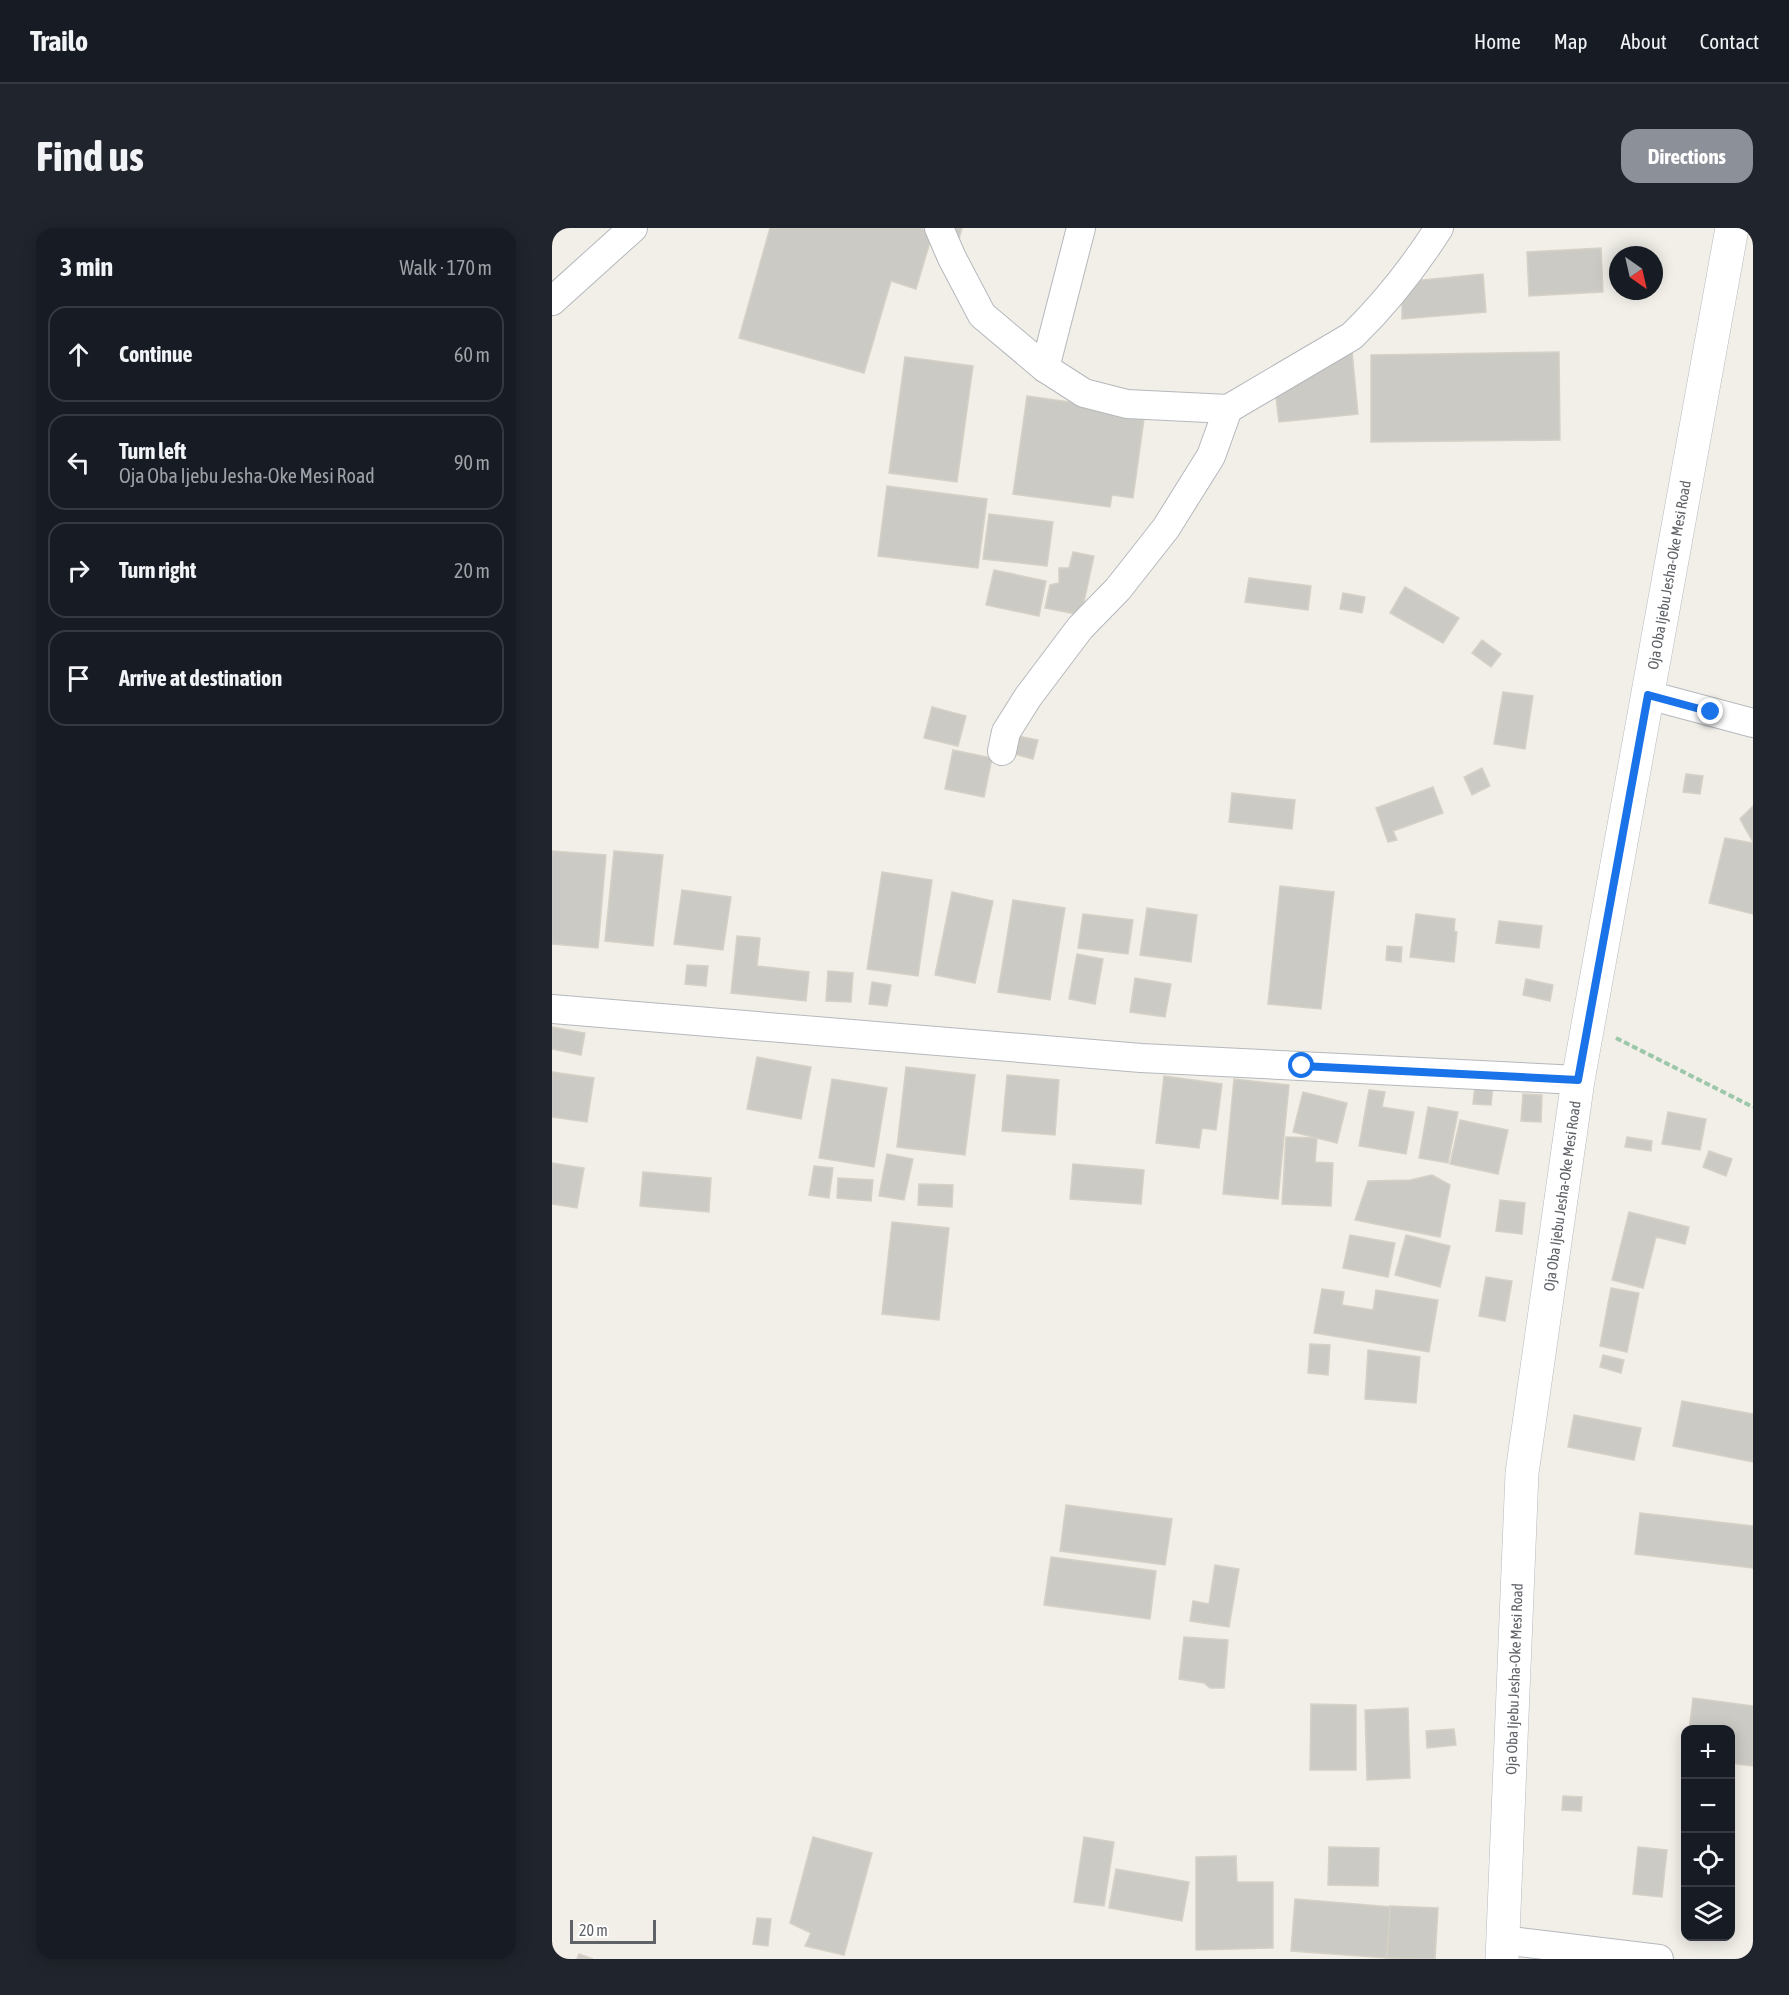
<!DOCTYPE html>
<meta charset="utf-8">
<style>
body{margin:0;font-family:"Asap Condensed",sans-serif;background:#20242c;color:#f1f3f6}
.controls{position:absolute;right:18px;bottom:18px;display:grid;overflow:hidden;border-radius:12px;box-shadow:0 3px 15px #0003}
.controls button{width:54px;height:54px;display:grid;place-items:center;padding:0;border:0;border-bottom:2px solid #363941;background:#171b24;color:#f1f3f6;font:30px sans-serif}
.compass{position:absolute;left:1057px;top:18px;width:54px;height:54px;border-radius:50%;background:#171b24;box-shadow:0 3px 15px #0003;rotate:146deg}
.scale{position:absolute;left:18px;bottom:15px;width:86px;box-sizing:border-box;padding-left:6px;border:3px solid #5f6368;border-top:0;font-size:16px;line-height:21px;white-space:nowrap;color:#5f6368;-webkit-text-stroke:4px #fff;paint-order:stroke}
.stop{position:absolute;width:18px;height:18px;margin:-14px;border:4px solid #1a73e8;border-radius:50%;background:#fff}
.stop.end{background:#1a73e8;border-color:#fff;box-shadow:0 2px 6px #0008}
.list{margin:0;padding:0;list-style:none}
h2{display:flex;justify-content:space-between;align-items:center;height:78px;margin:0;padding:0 24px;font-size:26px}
h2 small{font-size:20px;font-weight:400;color:#9ea1a6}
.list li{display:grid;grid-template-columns:39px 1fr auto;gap:18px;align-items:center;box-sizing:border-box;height:96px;margin:0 12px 12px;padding:0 12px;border:2px solid #363941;border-radius:18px}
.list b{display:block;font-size:22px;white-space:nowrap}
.list p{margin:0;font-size:20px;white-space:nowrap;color:#9ea1a6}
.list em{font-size:20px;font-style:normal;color:#9ea1a6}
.icon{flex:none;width:33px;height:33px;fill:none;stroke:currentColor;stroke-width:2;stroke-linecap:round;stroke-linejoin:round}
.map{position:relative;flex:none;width:1201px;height:1731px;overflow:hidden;border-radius:18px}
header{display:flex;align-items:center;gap:36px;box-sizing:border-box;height:84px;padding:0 30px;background:#171b24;border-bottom:2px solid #363941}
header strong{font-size:28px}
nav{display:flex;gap:33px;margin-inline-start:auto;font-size:21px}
.intro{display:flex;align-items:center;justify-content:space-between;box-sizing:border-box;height:144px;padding:0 36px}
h1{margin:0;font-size:42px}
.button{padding:15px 27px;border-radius:18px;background:#8c9099;color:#fff;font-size:21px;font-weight:700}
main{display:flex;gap:36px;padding:0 36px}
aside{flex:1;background:#171b24;border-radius:18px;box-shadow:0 3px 15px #0003}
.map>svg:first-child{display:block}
.building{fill:#cccac5;stroke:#d6d1c6;stroke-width:1.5}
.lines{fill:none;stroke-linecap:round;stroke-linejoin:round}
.street-casing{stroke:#b5b8bc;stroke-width:30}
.secondary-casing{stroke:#b6babf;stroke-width:34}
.path{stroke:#9cc7a9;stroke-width:4;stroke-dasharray:6 3;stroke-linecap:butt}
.street{stroke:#fff;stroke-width:28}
.secondary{stroke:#fff;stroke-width:33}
.route{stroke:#1a73e8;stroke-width:8}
.labels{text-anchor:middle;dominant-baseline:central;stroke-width:5;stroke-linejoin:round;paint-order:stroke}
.street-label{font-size:15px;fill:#5f6368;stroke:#fff}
</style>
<header>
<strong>Trailo</strong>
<nav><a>Home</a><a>Map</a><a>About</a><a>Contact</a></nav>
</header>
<div class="intro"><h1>Find us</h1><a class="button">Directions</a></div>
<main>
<aside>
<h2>3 min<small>Walk · 170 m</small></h2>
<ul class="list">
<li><svg class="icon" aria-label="ahead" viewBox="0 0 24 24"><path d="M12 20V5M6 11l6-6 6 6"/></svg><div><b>Continue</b></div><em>60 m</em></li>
<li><svg class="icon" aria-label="left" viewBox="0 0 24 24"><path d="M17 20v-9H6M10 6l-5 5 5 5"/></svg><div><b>Turn left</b><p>Oja Oba Ijebu Jesha-Oke Mesi Road</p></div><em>90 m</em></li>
<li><svg class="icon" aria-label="right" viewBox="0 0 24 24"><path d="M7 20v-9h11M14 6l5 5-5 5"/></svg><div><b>Turn right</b></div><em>20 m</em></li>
<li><svg class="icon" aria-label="arrive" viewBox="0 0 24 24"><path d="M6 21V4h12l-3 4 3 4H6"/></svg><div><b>Arrive at destination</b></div></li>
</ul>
</aside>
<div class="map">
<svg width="1201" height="1731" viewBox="0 0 1201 1731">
<rect width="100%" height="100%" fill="#f1efe8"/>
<g class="building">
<path d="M 218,0 L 367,0 L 381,4 L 364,61 L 339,53 L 312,145 L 187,110 Z"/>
<path d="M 398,0 L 410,0 L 407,11 Z"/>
<path d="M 1049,20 L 1051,64 L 977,68 L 975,24 Z"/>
<path d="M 931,46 L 934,84 L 850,91 L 850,54 Z"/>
<path d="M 800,123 L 806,186 L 727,194 L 723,162 Z"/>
<path d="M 1007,124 L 1008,212 L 819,214 L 819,127 Z"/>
<path d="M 353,129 L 421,138 L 405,254 L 337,245 Z"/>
<path d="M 475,168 L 574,182 L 576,189 L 592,191 L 581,270 L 560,267 L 558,279 L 461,266 Z"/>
<path d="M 335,258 L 435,271 L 426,340 L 326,328 Z"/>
<path d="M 437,286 L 501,294 L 495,338 L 431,331 Z"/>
<path d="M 521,324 L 542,328 L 529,387 L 493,380 L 498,357 L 507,355 L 507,340 L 517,340 Z"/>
<path d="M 442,342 L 494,353 L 487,388 L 434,377 Z"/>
<path d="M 697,350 L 759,358 L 756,382 L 693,374 Z"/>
<path d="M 853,359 L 907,390 L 891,415 L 838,385 Z"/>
<path d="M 791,365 L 813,369 L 810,385 L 788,381 Z"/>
<path d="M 930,412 L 949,426 L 939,439 L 920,425 Z"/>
<path d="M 951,464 L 981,468 L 973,521 L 942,516 Z"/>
<path d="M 380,479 L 414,488 L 406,518 L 372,510 Z"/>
<path d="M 466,508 L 486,512 L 481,531 L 462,526 Z"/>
<path d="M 401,522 L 440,530 L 432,569 L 393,561 Z"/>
<path d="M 930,540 L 938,558 L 920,567 L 912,549 Z"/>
<path d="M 1134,546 L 1151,548 L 1148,566 L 1131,564 Z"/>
<path d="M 881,559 L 891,585 L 841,603 L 845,612 L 836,614 L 824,580 Z"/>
<path d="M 680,565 L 743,572 L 740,601 L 677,594 Z"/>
<path d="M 1201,578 L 1201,614 L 1188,591 Z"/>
<path d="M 1173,610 L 1201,615 L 1201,686 L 1157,675 Z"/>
<path d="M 0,623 L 54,627 L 46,720 L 0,716 Z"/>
<path d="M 62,623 L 111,627 L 101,718 L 53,713 Z"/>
<path d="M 330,644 L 380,652 L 366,748 L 315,741 Z"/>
<path d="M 728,658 L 782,664 L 769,781 L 716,776 Z"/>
<path d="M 130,662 L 179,669 L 171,722 L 122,716 Z"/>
<path d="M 400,664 L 441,673 L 423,755 L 383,747 Z"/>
<path d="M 461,672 L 513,680 L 498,772 L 446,764 Z"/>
<path d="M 595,680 L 645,687 L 639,734 L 588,727 Z"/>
<path d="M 531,686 L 581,692 L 576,726 L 526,720 Z"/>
<path d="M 864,686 L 903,691 L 902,703 L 905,704 L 902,734 L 858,729 Z"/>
<path d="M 947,693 L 990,698 L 987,720 L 944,715 Z"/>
<path d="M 185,708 L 208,710 L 205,738 L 257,744 L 254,773 L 179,765 Z"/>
<path d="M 835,718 L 850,719 L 849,734 L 834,732 Z"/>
<path d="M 525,726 L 551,731 L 543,776 L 517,771 Z"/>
<path d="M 135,737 L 156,738 L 154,758 L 133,756 Z"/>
<path d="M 276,743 L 301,745 L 299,774 L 274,773 Z"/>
<path d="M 583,750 L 619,756 L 613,789 L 578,784 Z"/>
<path d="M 974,751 L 1001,757 L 998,773 L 971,767 Z"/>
<path d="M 320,754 L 339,757 L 335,778 L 317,776 Z"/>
<path d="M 0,799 L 33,805 L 29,827 L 0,821 Z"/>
<path d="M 205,829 L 259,839 L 249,891 L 195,881 Z"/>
<path d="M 354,839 L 423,847 L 413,927 L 345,919 Z"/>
<path d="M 0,844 L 42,850 L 35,894 L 0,889 Z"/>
<path d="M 455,847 L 507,852 L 503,907 L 450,903 Z"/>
<path d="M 612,848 L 670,856 L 664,902 L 650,900 L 647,920 L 604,915 Z"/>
<path d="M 280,851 L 335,860 L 322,939 L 267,930 Z"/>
<path d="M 682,851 L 737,857 L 726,971 L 671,966 Z"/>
<path d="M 923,856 L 941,858 L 939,877 L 921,876 Z"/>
<path d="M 817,862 L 833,864 L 830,879 L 862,884 L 854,926 L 807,918 Z"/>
<path d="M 751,864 L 795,875 L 785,915 L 741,904 Z"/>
<path d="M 971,866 L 990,867 L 989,894 L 969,893 Z"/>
<path d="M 876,879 L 906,884 L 896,935 L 867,930 Z"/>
<path d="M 1116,884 L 1154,891 L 1148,922 L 1110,916 Z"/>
<path d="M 908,892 L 956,902 L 946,946 L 898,936 Z"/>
<path d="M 734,909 L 765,910 L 763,934 L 781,935 L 779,978 L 730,976 Z"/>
<path d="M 1075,909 L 1100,913 L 1099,923 L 1073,919 Z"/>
<path d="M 1157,923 L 1180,931 L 1174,948 L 1151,939 Z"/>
<path d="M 335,926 L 361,931 L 352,972 L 327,968 Z"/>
<path d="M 0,935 L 32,940 L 25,980 L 0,976 Z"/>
<path d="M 521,936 L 592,942 L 589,976 L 518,971 Z"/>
<path d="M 262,938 L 281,940 L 277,970 L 257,967 Z"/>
<path d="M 91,944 L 159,950 L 157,984 L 88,978 Z"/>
<path d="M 880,947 L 898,957 L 888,1009 L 803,992 L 816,953 L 858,952 Z"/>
<path d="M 286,950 L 321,952 L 319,973 L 285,970 Z"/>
<path d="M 367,956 L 401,957 L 400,979 L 366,977 Z"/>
<path d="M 948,972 L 973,975 L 970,1006 L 944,1003 Z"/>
<path d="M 1077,984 L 1137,999 L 1133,1016 L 1104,1009 L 1091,1060 L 1060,1052 Z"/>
<path d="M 340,994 L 397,1000 L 387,1092 L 330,1086 Z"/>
<path d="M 798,1007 L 843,1015 L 836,1049 L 791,1040 Z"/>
<path d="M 854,1007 L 898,1018 L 888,1059 L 843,1047 Z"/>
<path d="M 934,1049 L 960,1053 L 953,1093 L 927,1088 Z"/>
<path d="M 1059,1060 L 1087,1065 L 1075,1124 L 1048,1118 Z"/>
<path d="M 770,1061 L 792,1064 L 790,1077 L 821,1082 L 824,1062 L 886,1072 L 877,1124 L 762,1105 Z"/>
<path d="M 758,1116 L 778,1117 L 776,1147 L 756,1145 Z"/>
<path d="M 816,1122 L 868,1129 L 864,1175 L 813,1171 Z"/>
<path d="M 1051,1127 L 1072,1132 L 1069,1145 L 1048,1139 Z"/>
<path d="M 1130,1173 L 1201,1186 L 1201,1234 L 1121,1218 Z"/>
<path d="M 1022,1187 L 1089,1200 L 1082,1232 L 1016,1219 Z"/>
<path d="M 514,1277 L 620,1291 L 613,1337 L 508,1323 Z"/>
<path d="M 1088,1285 L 1201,1298 L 1201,1340 L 1083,1326 Z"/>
<path d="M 499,1329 L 604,1343 L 598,1391 L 492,1377 Z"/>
<path d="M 663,1337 L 687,1341 L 677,1399 L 638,1393 L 641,1373 L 657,1376 Z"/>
<path d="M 632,1409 L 676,1412 L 672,1460 L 658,1460 L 652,1455 L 627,1451 Z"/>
<path d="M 1141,1470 L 1201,1478 L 1201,1538 L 1178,1535 L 1178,1502 L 1137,1502 Z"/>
<path d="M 759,1476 L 804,1477 L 804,1542 L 758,1542 Z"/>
<path d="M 856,1480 L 858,1550 L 815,1552 L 813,1482 Z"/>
<path d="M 902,1501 L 904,1517 L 875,1520 L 874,1503 Z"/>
<path d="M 1011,1568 L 1030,1569 L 1029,1583 L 1010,1582 Z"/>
<path d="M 261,1609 L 320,1625 L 292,1727 L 253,1718 L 259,1705 L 238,1695 Z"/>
<path d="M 532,1609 L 562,1614 L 552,1678 L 522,1674 Z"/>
<path d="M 777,1619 L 827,1620 L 826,1658 L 776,1657 Z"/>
<path d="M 1086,1619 L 1115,1622 L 1110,1669 L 1081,1666 Z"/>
<path d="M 684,1628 L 685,1654 L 721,1654 L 721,1720 L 644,1722 L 644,1629 Z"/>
<path d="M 564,1641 L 637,1654 L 630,1693 L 557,1680 Z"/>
<path d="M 1178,1665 L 1181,1665 L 1180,1701 L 1178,1701 Z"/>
<path d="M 743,1671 L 839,1679 L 835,1730 L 739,1723 Z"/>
<path d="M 838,1678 L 886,1680 L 883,1731 L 835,1730 Z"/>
<path d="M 205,1690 L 219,1691 L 216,1718 L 201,1716 Z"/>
<path d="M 27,1726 L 41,1731 L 25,1731 Z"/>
</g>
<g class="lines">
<g class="street-casing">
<g id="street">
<path d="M 387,0 L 400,30 L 430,87 L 493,140 L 532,165 L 575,176 L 676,181 L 800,108 C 833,76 862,39 887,0"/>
<path d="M 0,73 L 81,0"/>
<path d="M 493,140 L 529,0"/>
<path d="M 1096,467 L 1201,495"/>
<path d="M 450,523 L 454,504 L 476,469 L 528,400 L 566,361 L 614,300 L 659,228 L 676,181"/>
<path d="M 0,781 L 589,830 L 1026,852"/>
<path d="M 951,1712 L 1107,1731"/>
</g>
</g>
<g class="secondary-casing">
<path id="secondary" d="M 950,1731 L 970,1245 L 1026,852 L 1180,0"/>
</g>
<path class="path" d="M 1064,810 L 1201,879"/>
<use href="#street" class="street"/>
<use href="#secondary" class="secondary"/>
</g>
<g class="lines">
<path class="route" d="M 750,838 L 1026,852 L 1096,467 L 1159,484"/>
</g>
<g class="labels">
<g class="street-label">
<text transform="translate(1117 347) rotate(-80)">Oja Oba Ijebu Jesha-Oke Mesi Road</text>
<text transform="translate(1010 968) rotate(-82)">Oja Oba Ijebu Jesha-Oke Mesi Road</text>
<text transform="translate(962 1451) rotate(-88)">Oja Oba Ijebu Jesha-Oke Mesi Road</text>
</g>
</g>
</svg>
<div class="controls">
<button>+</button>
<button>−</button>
<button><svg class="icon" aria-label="locate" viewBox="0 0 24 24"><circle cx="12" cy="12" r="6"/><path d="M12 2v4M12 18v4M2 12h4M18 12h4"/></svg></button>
<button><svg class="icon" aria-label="layers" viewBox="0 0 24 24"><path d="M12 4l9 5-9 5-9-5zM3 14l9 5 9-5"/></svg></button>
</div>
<svg class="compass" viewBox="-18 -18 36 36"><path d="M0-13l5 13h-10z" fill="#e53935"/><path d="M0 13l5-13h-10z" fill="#9ea1a6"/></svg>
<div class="scale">20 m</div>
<div class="stop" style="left:750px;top:838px"></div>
<div class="stop end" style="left:1159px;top:484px"></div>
</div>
</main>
